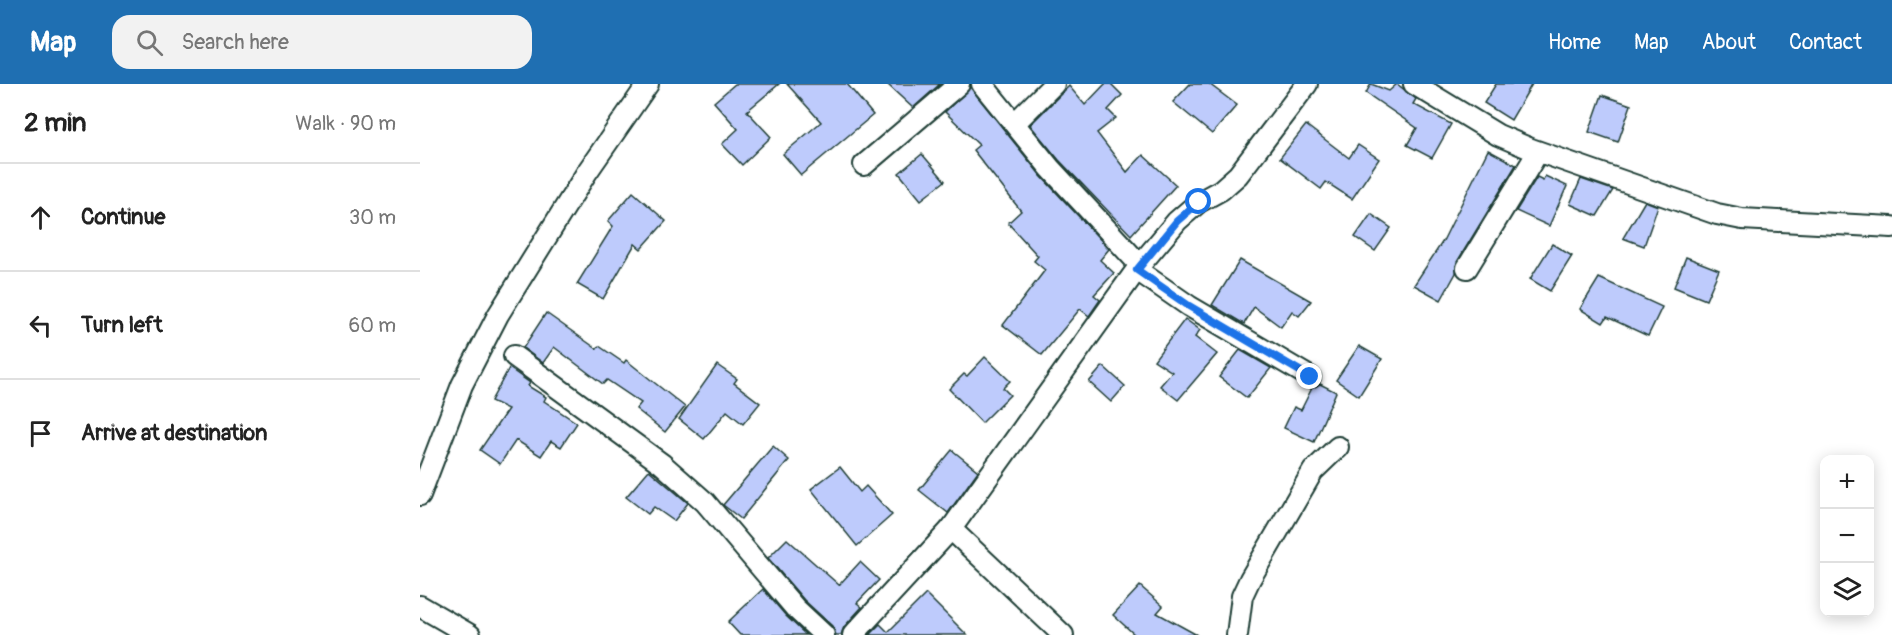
<!DOCTYPE html>
<meta charset="utf-8">
<style>
body{margin:0;font-family:Pangolin,sans-serif;background:#f2f2f2;color:#222}
.controls{position:absolute;right:18px;bottom:18px;display:grid;overflow:hidden;border-radius:12px;box-shadow:0 3px 15px #0003}
.controls button{width:54px;height:54px;display:grid;place-items:center;padding:0;border:0;border-bottom:2px solid #e0e0e0;background:#fff;color:#222;font:30px sans-serif}
.stop{position:absolute;width:18px;height:18px;margin:-14px;border:4px solid #1a73e8;border-radius:50%;background:#fff}
.stop.end{background:#1a73e8;border-color:#fff;box-shadow:0 2px 6px #0008}
.list{margin:0;padding:0;list-style:none}
h2{display:flex;justify-content:space-between;align-items:center;height:78px;margin:0;padding:0 24px;font-size:26px}
h2 small{font-size:20px;font-weight:400;color:#767676}
.list li{display:grid;grid-template-columns:39px 1fr auto;gap:18px;align-items:center;box-sizing:border-box;height:108px;padding:0 24px;border-top:2px solid #e0e0e0}
.list b{display:block;font-size:22px;white-space:nowrap}
.list em{font-size:20px;font-style:normal;color:#767676}
.icon{flex:none;width:33px;height:33px;fill:none;stroke:currentColor;stroke-width:2;stroke-linecap:round;stroke-linejoin:round}
.map{position:relative;flex:none;width:1472px;height:551px;overflow:hidden}
header{display:flex;align-items:center;gap:36px;box-sizing:border-box;height:84px;padding:0 30px;background:#1f6fb2;color:#fff}
header strong{font-size:28px}
nav{display:flex;gap:33px;margin-inline-start:auto;font-size:21px}
.search{width:420px;height:54px;background:#f2f2f2;display:flex;align-items:center;gap:15px;box-sizing:border-box;padding:0 21px;border-radius:18px;color:#767676;font-size:22px}
main{display:flex}
aside{flex:1;background:#fff}
.map>svg:first-child{display:block}
.building{fill:#becbfc;stroke:#1f3d34;stroke-width:1.5}
.lines{fill:none;stroke-linecap:round;stroke-linejoin:round}
.street-casing{stroke:#1f3d34;stroke-width:24}
.street{stroke:#fff;stroke-width:20}
.route{stroke:#1a73e8;stroke-width:8}
</style>
<header>
<strong>Map</strong>
<div class="search"><svg class="icon" aria-label="search" viewBox="0 0 24 24"><circle cx="10" cy="10" r="6"/><path d="M15 15l6 6"/></svg>Search here</div>
<nav><a>Home</a><a>Map</a><a>About</a><a>Contact</a></nav>
</header>
<main>
<aside>
<h2>2 min<small>Walk · 90 m</small></h2>
<ul class="list">
<li><svg class="icon" aria-label="ahead" viewBox="0 0 24 24"><path d="M12 20V5M6 11l6-6 6 6"/></svg><div><b>Continue</b></div><em>30 m</em></li>
<li><svg class="icon" aria-label="left" viewBox="0 0 24 24"><path d="M17 20v-9H6M10 6l-5 5 5 5"/></svg><div><b>Turn left</b></div><em>60 m</em></li>
<li><svg class="icon" aria-label="arrive" viewBox="0 0 24 24"><path d="M6 21V4h12l-3 4 3 4H6"/></svg><div><b>Arrive at destination</b></div></li>
</ul>
</aside>
<div class="map">
<svg width="1472" height="551" viewBox="0 0 1472 551">
<rect width="100%" height="100%" fill="#fff"/>
<filter id="ink" filterUnits="userSpaceOnUse"><feTurbulence type="fractalNoise" baseFrequency=".0167" numOctaves="2"/><feDisplacementMap in="SourceGraphic" scale="12" xChannelSelector="R" yChannelSelector="G"/><feConvolveMatrix kernelMatrix="1 2 1 2 8 2 1 2 1" color-interpolation-filters="sRGB"/></filter>
<g filter="url(#ink)">
<g class="building">
<path d="M 315,0 L 359,0 L 327,27 L 351,53 L 322,81 L 302,60 L 318,45 L 294,18 Z"/>
<path d="M 367,0 L 427,0 L 453,31 L 381,91 L 363,70 L 401,38 Z"/>
<path d="M 467,0 L 520,0 L 493,24 Z"/>
<path d="M 685,0 L 691,0 L 702,11 L 688,26 L 696,34 L 677,49 L 707,88 L 723,71 L 756,101 L 711,151 L 639,76 L 610,41 L 649,2 L 665,21 Z"/>
<path d="M 770,0 L 789,0 L 817,21 L 792,50 L 753,18 Z"/>
<path d="M 951,0 L 969,7 L 977,0 L 996,15 L 993,20 L 1031,40 L 1012,74 L 987,61 L 997,44 L 946,9 Z"/>
<path d="M 1076,0 L 1112,0 L 1091,36 L 1064,19 Z"/>
<path d="M 550,3 L 621,92 L 689,165 L 680,176 L 694,189 L 674,211 L 680,216 L 669,232 L 660,225 L 622,271 L 583,241 L 625,186 L 614,177 L 618,172 L 588,139 L 601,127 L 553,66 L 559,61 L 525,28 Z"/>
<path d="M 1182,11 L 1211,21 L 1198,58 L 1169,48 Z"/>
<path d="M 886,41 L 929,74 L 938,61 L 959,75 L 932,115 L 906,98 L 901,105 L 860,74 Z"/>
<path d="M 1068,66 L 1096,81 L 1037,178 L 1036,189 L 1021,216 L 994,201 L 1023,157 Z"/>
<path d="M 502,70 L 525,97 L 501,116 L 479,89 Z"/>
<path d="M 1125,92 L 1147,102 L 1129,142 L 1096,127 L 1117,93 L 1123,96 Z"/>
<path d="M 1161,95 L 1193,106 L 1177,132 L 1150,120 Z"/>
<path d="M 213,108 L 246,137 L 221,165 L 215,160 L 183,215 L 157,200 L 193,142 L 188,137 Z"/>
<path d="M 1225,117 L 1238,122 L 1224,162 L 1203,154 Z"/>
<path d="M 951,130 L 971,144 L 955,167 L 935,153 Z"/>
<path d="M 1132,160 L 1152,172 L 1130,207 L 1110,195 Z"/>
<path d="M 1266,173 L 1299,186 L 1286,216 L 1254,203 Z"/>
<path d="M 820,176 L 891,217 L 879,232 L 872,227 L 861,243 L 834,223 L 824,240 L 792,221 Z"/>
<path d="M 1179,194 L 1242,223 L 1228,252 L 1187,233 L 1183,239 L 1160,225 Z"/>
<path d="M 126,229 L 177,265 L 179,262 L 204,279 L 206,276 L 265,323 L 245,348 L 216,325 L 221,319 L 187,296 L 183,300 L 134,263 L 123,279 L 103,264 Z"/>
<path d="M 765,235 L 780,246 L 775,253 L 797,270 L 758,316 L 740,302 L 752,288 L 734,276 Z"/>
<path d="M 939,262 L 962,275 L 939,312 L 916,296 Z"/>
<path d="M 820,266 L 851,284 L 827,314 L 799,293 Z"/>
<path d="M 565,273 L 590,297 L 583,304 L 590,311 L 562,339 L 529,305 L 544,290 L 547,292 Z"/>
<path d="M 297,281 L 317,295 L 314,299 L 340,319 L 323,340 L 307,327 L 284,355 L 259,335 Z"/>
<path d="M 683,282 L 705,302 L 691,318 L 669,298 Z"/>
<path d="M 89,284 L 110,299 L 108,302 L 126,313 L 124,317 L 157,339 L 141,363 L 131,357 L 121,372 L 96,356 L 80,380 L 60,366 L 88,325 L 71,317 Z"/>
<path d="M 900,300 L 916,308 L 894,358 L 864,344 L 874,323 L 881,326 L 892,304 Z"/>
<path d="M 353,362 L 369,376 L 321,435 L 303,421 Z"/>
<path d="M 532,366 L 558,387 L 528,429 L 499,406 Z"/>
<path d="M 420,383 L 440,408 L 446,402 L 472,431 L 437,462 L 391,405 Z"/>
<path d="M 229,386 L 268,419 L 254,437 L 234,423 L 228,430 L 206,413 Z"/>
<path d="M 367,455 L 419,501 L 440,478 L 459,496 L 437,519 L 442,523 L 424,543 L 421,551 L 416,551 L 412,542 L 384,516 L 348,474 Z"/>
<path d="M 720,502 L 743,522 L 737,529 L 777,551 L 715,551 L 693,531 Z"/>
<path d="M 343,505 L 366,532 L 386,551 L 320,551 L 308,538 Z"/>
<path d="M 506,510 L 547,551 L 449,551 L 460,540 L 468,548 Z"/>
</g>
<g class="lines">
<g class="street-casing">
<g id="street">
<path d="M 562,0 L 630,84 L 720,181"/>
<path d="M 994,0 L 1078,51 L 1111,65 L 1297,130 L 1322,135 L 1472,143"/>
<path d="M 595,39 L 634,0"/>
<path d="M 444,81 L 539,0"/>
<path d="M 1047,184 L 1118,68"/>
<path d="M 717,186 L 769,222 L 890,293"/>
<path d="M 94,272 L 242,380 L 285,418 L 375,524 L 404,551"/>
<path d="M 0,411 L 42,301 L 78,231 L 167,88 L 228,0"/>
<path d="M 531,445 L 643,551"/>
<path d="M 0,522 L 50,551"/>
<path d="M 433,551 L 531,445 L 720,181 L 757,137 L 779,118 L 801,106 L 818,91 L 887,0"/>
<path d="M 817,551 L 822,512 L 830,495 L 893,387 L 918,363"/>
</g>
</g>
<use href="#street" class="street"/>
</g>
</g>
<g class="lines" filter="url(#ink)">
<path class="route" d="M 779,118 L 757,137 L 717,186 L 769,222 L 890,293"/>
</g>
</svg>
<div class="controls">
<button>+</button>
<button>−</button>
<button><svg class="icon" aria-label="layers" viewBox="0 0 24 24"><path d="M12 4l9 5-9 5-9-5zM3 14l9 5 9-5"/></svg></button>
</div>
<div class="stop" style="left:779px;top:118px"></div>
<div class="stop end" style="left:890px;top:293px"></div>
</div>
</main>
